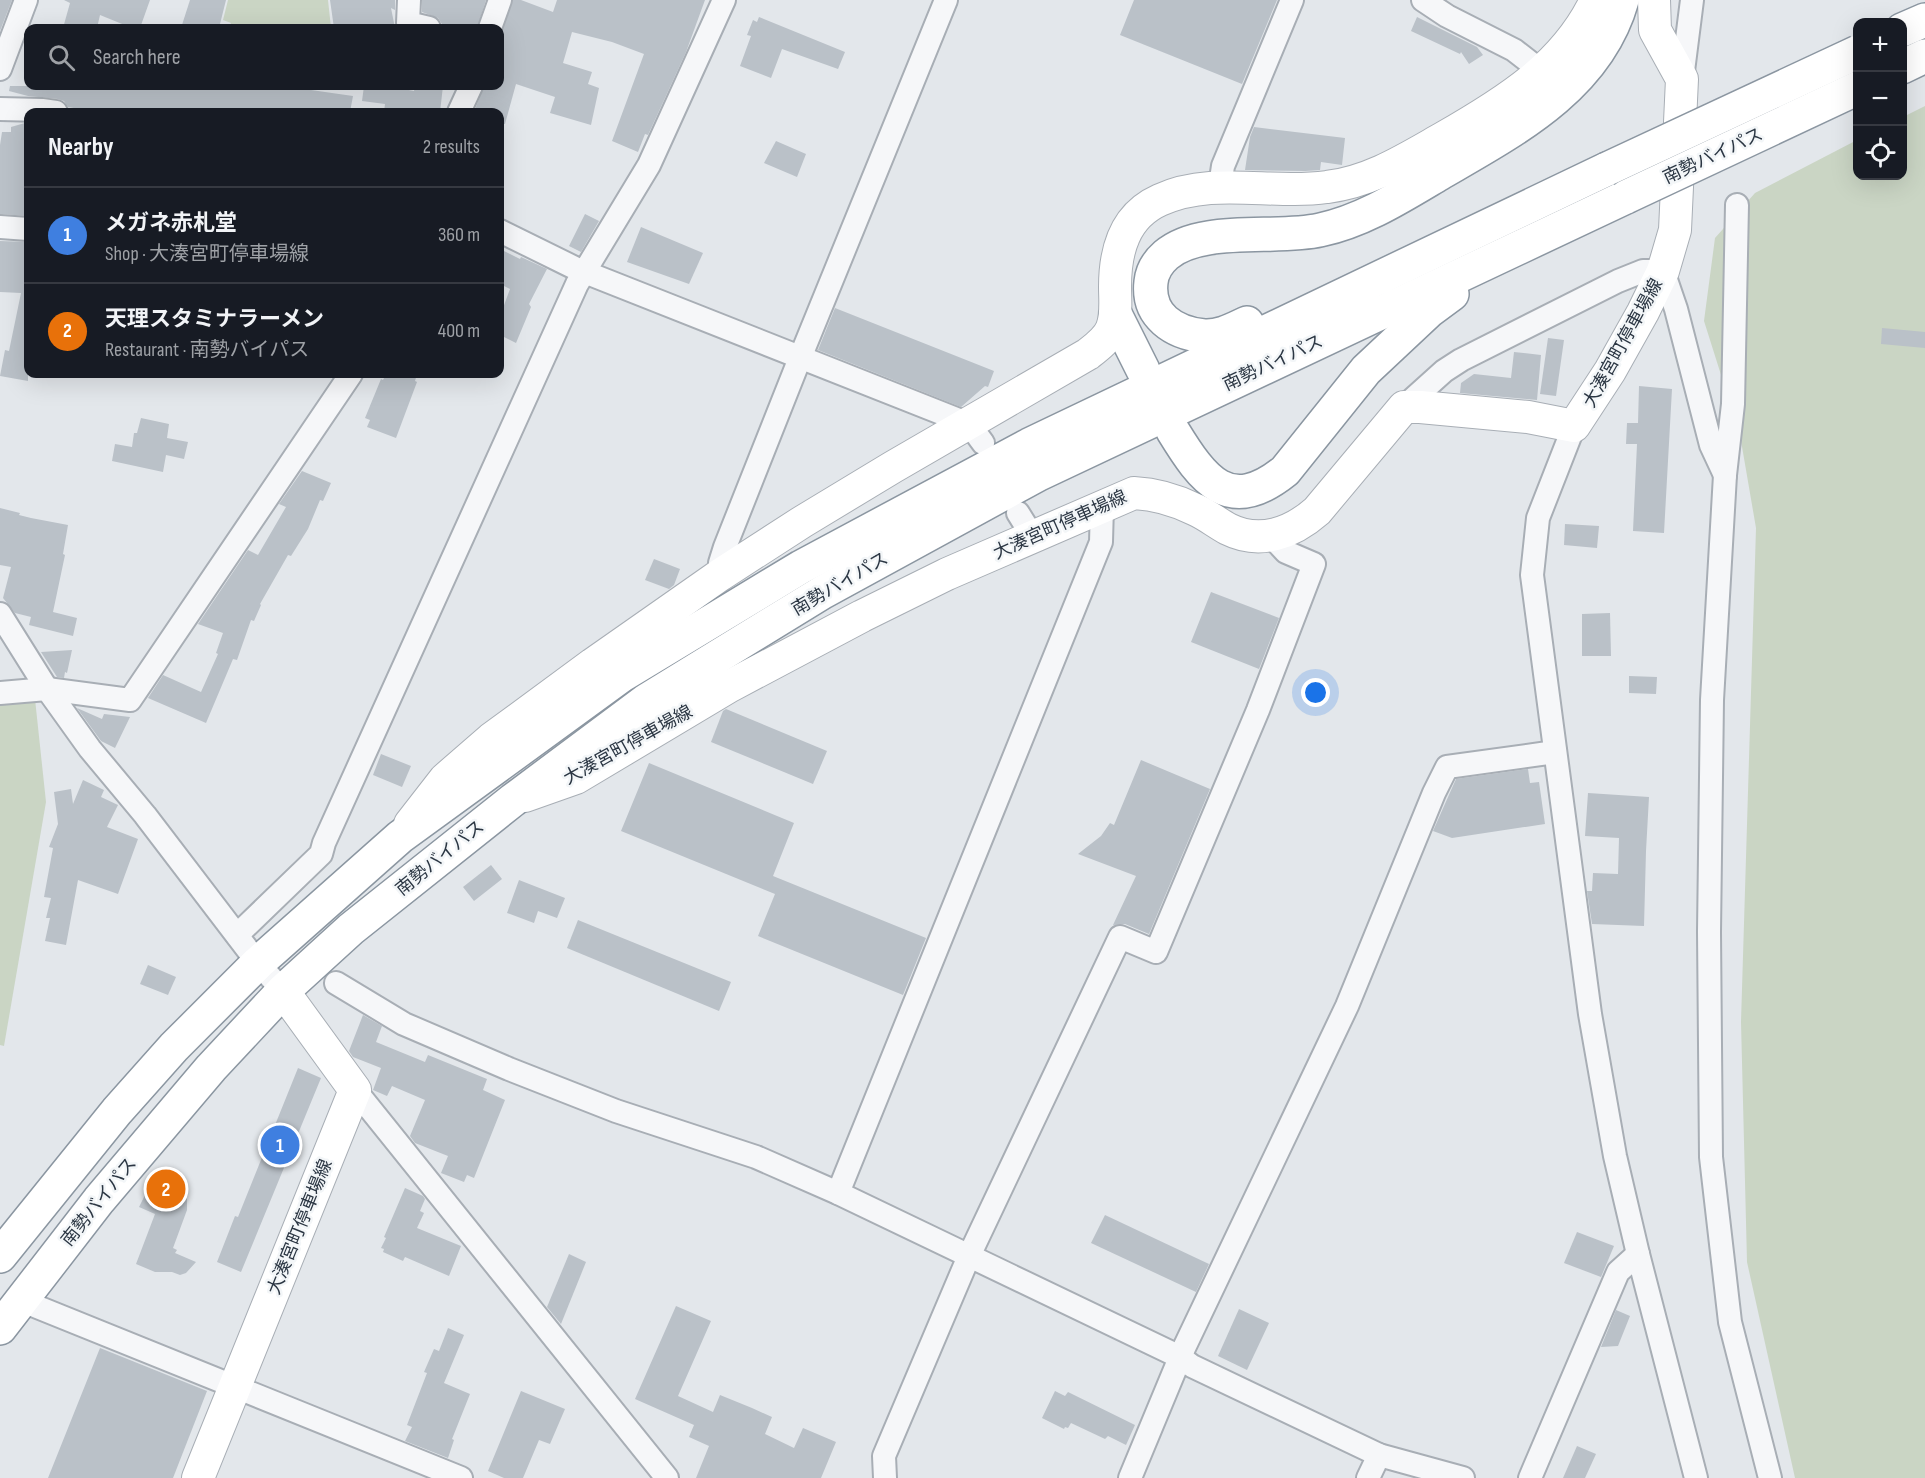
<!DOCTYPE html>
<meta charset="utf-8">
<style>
body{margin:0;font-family:"Sofia Sans Condensed","Noto Sans JP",sans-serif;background:#242831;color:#f1f3f6}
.controls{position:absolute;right:18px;top:18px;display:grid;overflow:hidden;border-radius:12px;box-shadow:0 6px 24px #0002}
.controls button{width:54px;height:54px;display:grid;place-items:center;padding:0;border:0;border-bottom:2px solid #363941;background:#171b24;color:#f1f3f6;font:30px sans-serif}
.you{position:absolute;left:1316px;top:693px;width:21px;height:21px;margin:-15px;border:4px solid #fff;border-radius:50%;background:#1a73e8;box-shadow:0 0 0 9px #1a73e833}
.badge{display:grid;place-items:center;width:39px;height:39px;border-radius:50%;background:#1a73e8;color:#fff;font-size:20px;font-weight:700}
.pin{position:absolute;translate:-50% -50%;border:3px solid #fff;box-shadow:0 2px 6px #0006}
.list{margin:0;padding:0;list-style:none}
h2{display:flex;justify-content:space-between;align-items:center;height:78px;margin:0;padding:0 24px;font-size:26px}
h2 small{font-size:20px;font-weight:400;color:#9ea1a6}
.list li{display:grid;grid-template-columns:39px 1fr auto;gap:18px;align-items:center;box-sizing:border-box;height:96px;padding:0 24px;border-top:2px solid #363941}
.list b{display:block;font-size:22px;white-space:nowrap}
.list p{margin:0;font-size:20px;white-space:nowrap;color:#9ea1a6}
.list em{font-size:20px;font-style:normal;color:#9ea1a6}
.icon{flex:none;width:33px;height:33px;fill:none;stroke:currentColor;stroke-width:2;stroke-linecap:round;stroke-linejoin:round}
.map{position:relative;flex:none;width:1925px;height:1478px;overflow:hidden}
.search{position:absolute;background:#171b24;box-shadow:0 6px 24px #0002;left:24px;top:24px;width:480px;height:66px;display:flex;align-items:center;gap:15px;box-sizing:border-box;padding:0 21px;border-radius:12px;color:#9ea1a6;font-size:22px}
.panel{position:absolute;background:#171b24;box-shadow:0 6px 24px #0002;left:24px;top:108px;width:480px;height:270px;border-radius:12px}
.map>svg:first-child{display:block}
.green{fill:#cad5c4}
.building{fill:#bac1c8}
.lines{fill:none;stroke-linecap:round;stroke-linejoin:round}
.minor-casing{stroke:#a8aeb5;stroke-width:26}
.secondary-casing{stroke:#a8aeb5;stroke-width:34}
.trunk-casing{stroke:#8b96a1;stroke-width:36}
.minor{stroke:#f6f7f9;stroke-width:22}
.secondary{stroke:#fff;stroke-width:32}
.trunk{stroke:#fff;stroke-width:33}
.trunk-bridge-casing{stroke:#8b96a1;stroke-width:36;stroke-linecap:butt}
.trunk-bridge{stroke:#fff;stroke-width:33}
.labels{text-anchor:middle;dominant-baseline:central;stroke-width:5;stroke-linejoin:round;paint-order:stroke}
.street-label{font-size:18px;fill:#2b3643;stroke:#f3f6f8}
</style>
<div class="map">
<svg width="1925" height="1478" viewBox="0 0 1925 1478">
<rect width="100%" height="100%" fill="#e3e7eb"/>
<g class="green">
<path d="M 228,0 L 328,0 L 331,28 L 229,28 L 231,23 L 223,20 Z"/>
<path d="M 1925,106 L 1925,1478 L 1795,1478 L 1747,1262 L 1741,1022 L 1756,528 L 1740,435 L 1704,321 L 1715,238 L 1755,193 L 1857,140 L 1858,176 L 1902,176 L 1903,117 Z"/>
<path d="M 35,699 L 46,802 L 4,1046 L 0,1045 L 0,702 Z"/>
</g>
<g class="building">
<path d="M 0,0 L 12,0 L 0,31 Z"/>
<path d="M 64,0 L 150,0 L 140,28 L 132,28 L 100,15 L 97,28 L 63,28 L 70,3 Z"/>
<path d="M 190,0 L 226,0 L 219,28 L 181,28 Z"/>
<path d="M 330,0 L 395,0 L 395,10 L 391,8 L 395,28 L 334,28 Z"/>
<path d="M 422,0 L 486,0 L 477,28 L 456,28 L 442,24 L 438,18 L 422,12 Z"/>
<path d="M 513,0 L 521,0 L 553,12 L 557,0 L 705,0 L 686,52 L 648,135 L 645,134 L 638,152 L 612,141 L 644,54 L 612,42 L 572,32 L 563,63 L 592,72 L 588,84 L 599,88 L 591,125 L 550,113 L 555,97 L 516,84 L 505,124 L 500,123 L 500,112 L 474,112 L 484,86 L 500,86 L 500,37 Z"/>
<path d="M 1134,0 L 1277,0 L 1242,84 L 1120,35 Z"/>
<path d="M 759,17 L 845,52 L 838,69 L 782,49 L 771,78 L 740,66 L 751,36 L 747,35 L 753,20 L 757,22 Z"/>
<path d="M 1417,17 L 1477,47 L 1483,55 L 1469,64 L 1461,52 L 1460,54 L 1411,31 Z"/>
<path d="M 10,86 L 290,86 L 290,87 L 353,96 L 350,112 L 96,112 L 68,107 L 64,101 L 58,99 L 28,96 L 9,91 Z"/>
<path d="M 364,86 L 387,86 L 414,91 L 415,86 L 443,86 L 440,112 L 384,112 L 385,104 L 362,101 Z"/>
<path d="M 25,123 L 28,123 L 28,216 L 0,214 L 0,145 L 2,132 L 11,132 L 11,127 Z"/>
<path d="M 1254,127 L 1345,138 L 1342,165 L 1321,162 L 1320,170 L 1305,171 L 1245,170 L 1250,137 Z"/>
<path d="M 776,141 L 806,154 L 797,177 L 764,163 Z"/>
<path d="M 585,214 L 599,221 L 581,252 L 569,246 Z"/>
<path d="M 641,227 L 703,253 L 689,284 L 627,262 Z"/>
<path d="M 0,241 L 28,242 L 28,294 L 23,294 L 28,294 L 28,381 L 0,376 L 5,350 L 9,351 L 21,293 L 0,292 Z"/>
<path d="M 500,249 L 520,259 L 521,257 L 547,269 L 529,304 L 531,307 L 516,343 L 500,335 L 500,316 L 510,289 L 500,284 Z"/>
<path d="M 835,308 L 994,371 L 988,387 L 985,386 L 961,407 L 818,350 Z"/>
<path d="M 1882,328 L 1925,332 L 1925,348 L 1881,344 Z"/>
<path d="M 1548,338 L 1564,340 L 1556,396 L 1540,394 Z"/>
<path d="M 1514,352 L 1541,355 L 1537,400 L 1460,393 L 1461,383 L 1474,374 L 1511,378 Z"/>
<path d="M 386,374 L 417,374 L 415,381 L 417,382 L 396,438 L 367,427 L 370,420 L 365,418 L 381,379 L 383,380 Z"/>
<path d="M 1639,386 L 1672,389 L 1664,533 L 1633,531 L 1637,444 L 1626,444 L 1627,423 L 1638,423 Z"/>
<path d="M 141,418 L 169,424 L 167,438 L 188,442 L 184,459 L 166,455 L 163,472 L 112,461 L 115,444 L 132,447 L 134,433 L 137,433 Z"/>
<path d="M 302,471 L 331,483 L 323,501 L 320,500 L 308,529 L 291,556 L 288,555 L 260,604 L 261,605 L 254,621 L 251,620 L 237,660 L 233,659 L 206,723 L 148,698 L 163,675 L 201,692 L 218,654 L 216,653 L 223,633 L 198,624 L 248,550 L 258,555 L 286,507 L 279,504 Z"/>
<path d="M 0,508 L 20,513 L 19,515 L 31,518 L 68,525 L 63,554 L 65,555 L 53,612 L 77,618 L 73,636 L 29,625 L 31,617 L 15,613 L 3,598 L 11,567 L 0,565 Z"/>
<path d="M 1565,524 L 1599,526 L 1597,548 L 1564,545 Z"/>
<path d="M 654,559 L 680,569 L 674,585 L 669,589 L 645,580 Z"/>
<path d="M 1211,592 L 1279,618 L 1259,669 L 1191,642 Z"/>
<path d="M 1610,613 L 1611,656 L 1582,656 L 1582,614 Z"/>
<path d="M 72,650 L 67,673 L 65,672 L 64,678 L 57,677 L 41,652 Z"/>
<path d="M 1629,676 L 1657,677 L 1656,694 L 1629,693 Z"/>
<path d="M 77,708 L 102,719 L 104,714 L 130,717 L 115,748 L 101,741 Z"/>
<path d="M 726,709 L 827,751 L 813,784 L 711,742 L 723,711 Z"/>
<path d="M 381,754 L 411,766 L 402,787 L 373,775 Z"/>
<path d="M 1141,760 L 1210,789 L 1149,934 L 1125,924 L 1113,925 L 1136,876 L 1078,854 L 1101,836 L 1110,823 L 1114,825 Z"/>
<path d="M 649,763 L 794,823 L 773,876 L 926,938 L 903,995 L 758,936 L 775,894 L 621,831 Z"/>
<path d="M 1528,769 L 1530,783 L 1539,782 L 1545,824 L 1452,838 L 1433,831 L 1456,779 Z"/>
<path d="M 83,780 L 104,790 L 101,797 L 118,805 L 107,827 L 138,839 L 118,894 L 78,880 L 66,945 L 45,941 L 50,918 L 46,918 L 51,898 L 44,897 L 53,848 L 49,847 L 58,824 L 54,792 L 71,789 L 73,804 Z"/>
<path d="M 1588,793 L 1649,797 L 1646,851 L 1644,926 L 1592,924 L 1587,891 L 1592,891 L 1593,873 L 1618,874 L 1619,838 L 1585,836 Z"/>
<path d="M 491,865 L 502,879 L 474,901 L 463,887 Z"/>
<path d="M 519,880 L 565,898 L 557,918 L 538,911 L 534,923 L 507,913 Z"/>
<path d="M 578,920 L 731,982 L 719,1011 L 567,948 Z"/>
<path d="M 148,965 L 176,977 L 168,995 L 140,984 Z"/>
<path d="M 363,1015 L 382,1026 L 376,1042 L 425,1062 L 428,1055 L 487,1079 L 483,1090 L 505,1100 L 474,1178 L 467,1175 L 464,1182 L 441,1173 L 448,1156 L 415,1143 L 410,1136 L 425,1100 L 392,1086 L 387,1096 L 373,1090 L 381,1068 L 353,1057 L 349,1051 Z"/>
<path d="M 298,1068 L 321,1078 L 241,1272 L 217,1262 L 235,1216 L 238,1217 Z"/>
<path d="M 162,1181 L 187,1192 L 187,1210 L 173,1248 L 177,1250 L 175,1253 L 196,1262 L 186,1273 L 180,1275 L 172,1272 L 155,1272 L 136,1264 L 155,1214 L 139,1207 L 144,1197 L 150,1189 L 156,1192 Z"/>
<path d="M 405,1188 L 423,1196 L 425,1199 L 420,1211 L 424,1213 L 417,1228 L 461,1246 L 449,1276 L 405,1257 L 403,1261 L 383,1252 L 384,1249 L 381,1248 L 386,1238 L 384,1237 Z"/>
<path d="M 1105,1215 L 1209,1264 L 1196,1292 L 1091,1243 Z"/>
<path d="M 1577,1232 L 1614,1246 L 1601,1277 L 1564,1263 Z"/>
<path d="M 569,1254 L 586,1262 L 561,1324 L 547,1307 Z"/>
<path d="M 676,1306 L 711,1321 L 678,1396 L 713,1412 L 720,1395 L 752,1408 L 772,1417 L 765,1434 L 794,1448 L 803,1428 L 836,1442 L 821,1478 L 696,1478 L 709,1446 L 689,1437 L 694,1425 L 635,1399 Z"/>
<path d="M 1239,1309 L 1269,1323 L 1247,1370 L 1218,1356 Z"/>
<path d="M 1616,1310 L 1630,1316 L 1618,1346 L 1601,1347 Z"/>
<path d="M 448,1328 L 464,1335 L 444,1383 L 470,1394 L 452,1439 L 454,1440 L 448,1458 L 405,1441 L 412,1427 L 407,1425 L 427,1373 L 424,1372 L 434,1349 L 439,1351 Z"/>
<path d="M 100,1348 L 207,1391 L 173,1478 L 48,1478 Z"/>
<path d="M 521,1391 L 565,1409 L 550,1444 L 539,1440 L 523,1478 L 504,1478 L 488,1471 Z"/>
<path d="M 1055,1391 L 1065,1396 L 1068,1392 L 1135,1425 L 1126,1445 L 1108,1436 L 1105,1439 L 1071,1423 L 1068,1428 L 1065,1427 L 1064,1429 L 1042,1418 Z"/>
<path d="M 1577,1446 L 1596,1454 L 1585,1478 L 1563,1478 Z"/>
</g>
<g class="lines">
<g class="minor-casing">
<g id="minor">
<path d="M 409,0 L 408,23 L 429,28"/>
<path d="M 1423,0 L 1447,16 L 1514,50 L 1541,71"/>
<path d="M 490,28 L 500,0"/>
<path d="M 0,69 L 26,0"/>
<path d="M 1682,79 L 1692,0"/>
<path d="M 0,109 L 42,110 L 56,112"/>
<path d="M 459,112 L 471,86"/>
<path d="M 1220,186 L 1223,166 L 1292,0"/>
<path d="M 1737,205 L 1733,404 L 1725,475 L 1712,700 L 1709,932 L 1711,1157 L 1730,1322 L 1770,1478"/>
<path d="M 0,227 L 28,229"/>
<path d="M 500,231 L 577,269 L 969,424 L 983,443"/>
<path d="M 1404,407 L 1444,371 L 1461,360 L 1618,281 L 1643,271 L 1663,271 L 1676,309 L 1711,445 L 1725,475"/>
<path d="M 1574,426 L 1538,518 L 1532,575 L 1590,1014 L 1615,1156 L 1638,1254 L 1696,1478"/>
<path d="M 1018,513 L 1033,537"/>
<path d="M 720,575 L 720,563 L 725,547 L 800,358 L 946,0"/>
<path d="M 0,614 L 47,689 L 90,749 L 145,815 L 258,963 L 283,991"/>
<path d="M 0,693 L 47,689 L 130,700 L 351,374"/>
<path d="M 237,935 L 321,854 L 324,843 L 577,284 L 649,165 L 724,0"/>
<path d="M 336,983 L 404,1024 L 509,1069 L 616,1111 L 756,1157 L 838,1193 L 1180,1357 L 1192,1366 L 1379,1455 L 1463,1478"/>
<path d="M 355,1090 L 667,1478"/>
<path d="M 838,1193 L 1101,542 L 1102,506"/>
<path d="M 20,1300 L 461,1478"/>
<path d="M 885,1478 L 884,1456 L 969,1256 L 1120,937 L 1156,952 L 1258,710 L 1314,564 L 1286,552 L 1271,536"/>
<path d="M 1130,1478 L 1184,1348 L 1347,1006 L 1434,793 L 1447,767 L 1555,752"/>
<path d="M 1368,1478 L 1379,1455"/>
<path d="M 1530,1478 L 1618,1272 L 1638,1254"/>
</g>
</g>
<g class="secondary-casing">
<g id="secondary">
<path d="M 525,796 L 576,778 L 730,686 L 862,616 L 947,574 L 1134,493 C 1156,494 1176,500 1196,510 C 1207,515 1217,523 1228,529 C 1260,545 1292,533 1317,511 L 1404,407 L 1420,407 L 1528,417 L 1574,426 L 1610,371 L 1643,312 L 1663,271 L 1675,230 L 1682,79 L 1655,30 L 1654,0"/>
<path d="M 410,824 L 445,779 L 491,739 L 593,664 L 720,575 L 802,522 L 893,467 L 1088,354 C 1097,347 1108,339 1112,328 C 1117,315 1115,300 1115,287 C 1115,251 1124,216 1160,200 C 1213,176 1271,195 1327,187 C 1370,182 1406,159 1443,138 C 1504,103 1565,66 1596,0"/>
<path d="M 198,1478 L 355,1090 L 283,991"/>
</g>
</g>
<g class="trunk-casing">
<g id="trunk">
<path d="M 1902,30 L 1925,20"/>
<path d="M 1902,67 L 1925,56"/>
<path d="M 1116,316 L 1143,370"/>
<path d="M 1247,323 C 1234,329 1220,337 1204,336 C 1174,333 1147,316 1151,282 C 1152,272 1158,262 1166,255 C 1201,225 1275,240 1320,230 C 1363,221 1402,196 1439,174 C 1513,131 1597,88 1622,0"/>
<path d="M 1173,431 C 1203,480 1229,516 1285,471 L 1366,370 L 1429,311 L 1452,294"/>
<path d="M 0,1256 L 117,1111 L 174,1047 L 258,963 L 400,837 L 621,676 L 801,567 L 1029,445 L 1607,169"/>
<path d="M 0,1328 L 99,1200 L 211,1068 L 283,991 L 351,929 L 513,800 L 647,700 L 823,592 L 1039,474 L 1626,197"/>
</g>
</g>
<use href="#minor" class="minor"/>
<use href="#secondary" class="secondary"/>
<use href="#trunk" class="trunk"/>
<g class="trunk-bridge-casing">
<g id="trunk-bridge">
<path d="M 1607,169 L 1858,52"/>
<path d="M 1626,197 L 1858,88"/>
</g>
</g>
<use href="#trunk-bridge" class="trunk-bridge"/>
</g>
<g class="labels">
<g class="street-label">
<text transform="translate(1713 156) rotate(-25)">南勢バイパス</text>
<text transform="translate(1623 343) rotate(-61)">大湊宮町停車場線</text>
<text transform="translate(1273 363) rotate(-25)">南勢バイパス</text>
<text transform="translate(1060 525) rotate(-24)">大湊宮町停車場線</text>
<text transform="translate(840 584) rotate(-30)">南勢バイパス</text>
<text transform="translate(628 745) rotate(-29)">大湊宮町停車場線</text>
<text transform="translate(440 858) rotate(-39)">南勢バイパス</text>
<text transform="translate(99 1202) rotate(-51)">南勢バイパス</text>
<text transform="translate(300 1227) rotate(-68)">大湊宮町停車場線</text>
</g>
</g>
</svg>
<div class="controls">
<button>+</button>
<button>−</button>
<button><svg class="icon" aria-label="locate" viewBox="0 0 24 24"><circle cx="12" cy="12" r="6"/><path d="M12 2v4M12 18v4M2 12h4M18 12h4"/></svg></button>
</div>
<div class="you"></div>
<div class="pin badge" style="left:280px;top:1145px;background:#3f7fe0">1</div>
<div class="pin badge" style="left:166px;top:1189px;background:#e8710a">2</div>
<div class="search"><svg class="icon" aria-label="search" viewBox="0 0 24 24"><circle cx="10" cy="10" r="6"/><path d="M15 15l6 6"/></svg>Search here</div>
<section class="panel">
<h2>Nearby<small>2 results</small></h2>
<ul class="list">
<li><span class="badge" style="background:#3f7fe0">1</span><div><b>メガネ赤札堂</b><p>Shop · 大湊宮町停車場線</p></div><em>360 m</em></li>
<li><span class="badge" style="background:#e8710a">2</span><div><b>天理スタミナラーメン</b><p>Restaurant · 南勢バイパス</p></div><em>400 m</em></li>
</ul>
</section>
</div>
